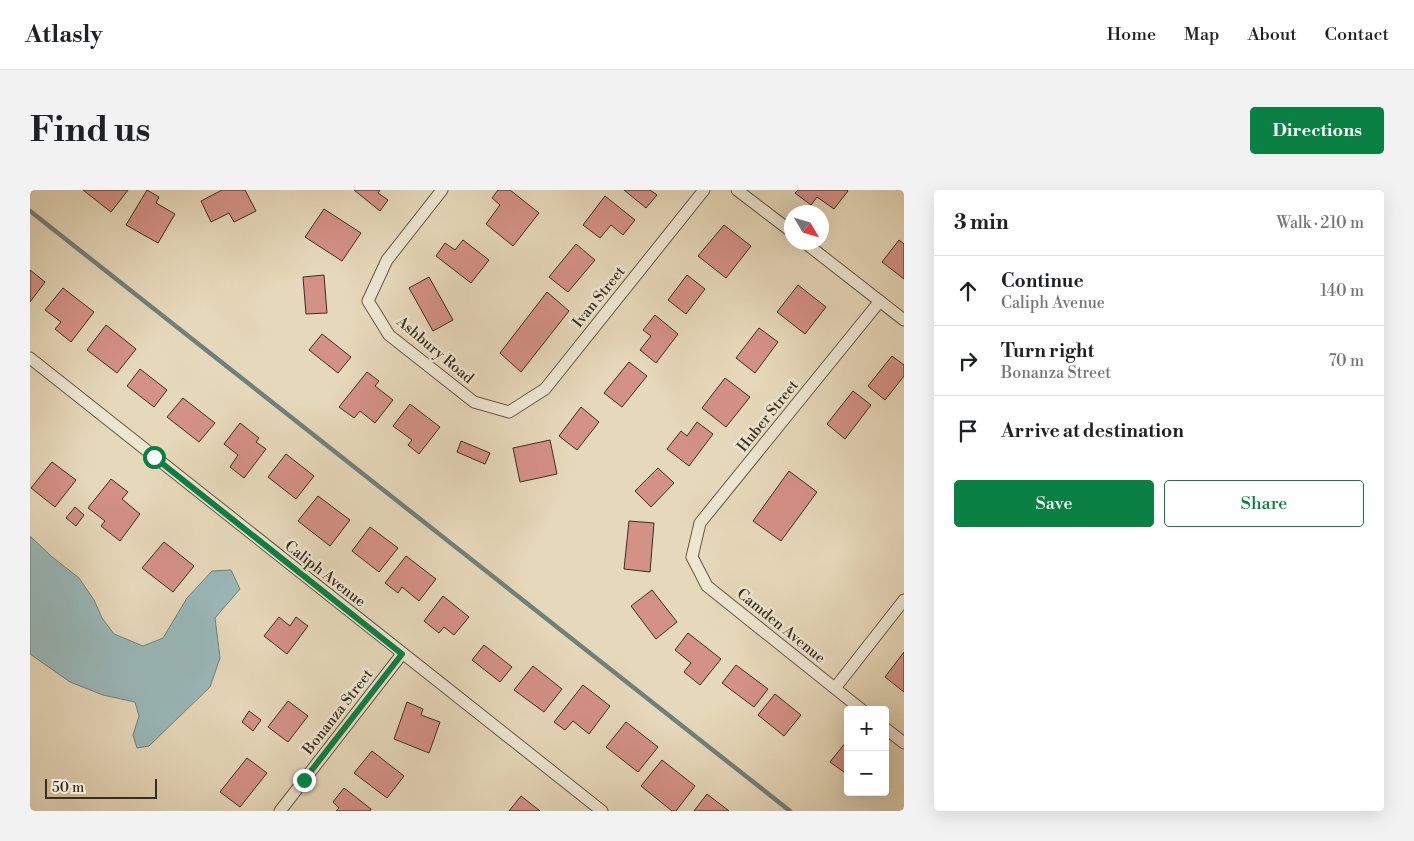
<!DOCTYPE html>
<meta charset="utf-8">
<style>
body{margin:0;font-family:"Libre Bodoni",serif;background:#f2f2f2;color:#202124}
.controls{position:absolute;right:15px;bottom:15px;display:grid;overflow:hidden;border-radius:5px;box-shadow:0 5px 20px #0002}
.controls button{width:45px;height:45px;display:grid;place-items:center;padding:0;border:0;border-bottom:1px solid #e0e0e0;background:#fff;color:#202124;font:25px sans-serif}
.compass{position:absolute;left:754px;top:15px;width:45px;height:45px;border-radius:50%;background:#fff;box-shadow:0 5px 20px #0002;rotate:128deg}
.scale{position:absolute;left:15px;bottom:12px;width:112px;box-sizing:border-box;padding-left:5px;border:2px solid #3b2d1b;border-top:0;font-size:14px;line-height:18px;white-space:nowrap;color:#3b2d1b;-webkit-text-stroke:4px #efe6d2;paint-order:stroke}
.stop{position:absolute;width:15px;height:15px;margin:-11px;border:4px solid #0b8043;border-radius:50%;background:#fff}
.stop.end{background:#0b8043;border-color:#fff;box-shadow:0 1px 5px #0008}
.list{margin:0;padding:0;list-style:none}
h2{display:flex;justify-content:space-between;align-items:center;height:65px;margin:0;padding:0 20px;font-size:21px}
h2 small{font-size:16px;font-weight:400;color:#757577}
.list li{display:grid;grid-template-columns:32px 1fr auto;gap:15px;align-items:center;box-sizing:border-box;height:70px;padding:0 20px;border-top:1px solid #e0e0e0}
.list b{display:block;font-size:19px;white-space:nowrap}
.list p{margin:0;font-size:16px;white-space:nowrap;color:#757577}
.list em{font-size:16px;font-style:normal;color:#757577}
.actions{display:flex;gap:10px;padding:15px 20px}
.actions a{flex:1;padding:11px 0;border:1px solid #0b8043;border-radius:5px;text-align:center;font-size:18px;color:#0b8043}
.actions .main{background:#0b8043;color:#fff}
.icon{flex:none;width:28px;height:28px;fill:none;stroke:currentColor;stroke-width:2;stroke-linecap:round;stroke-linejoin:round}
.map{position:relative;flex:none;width:874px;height:621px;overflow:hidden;border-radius:5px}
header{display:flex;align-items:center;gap:30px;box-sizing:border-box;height:70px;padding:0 25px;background:#fff;border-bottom:1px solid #e0e0e0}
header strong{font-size:24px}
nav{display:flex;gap:28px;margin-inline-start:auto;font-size:18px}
.intro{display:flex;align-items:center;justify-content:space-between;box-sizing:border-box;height:120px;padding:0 30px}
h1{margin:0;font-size:35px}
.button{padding:12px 22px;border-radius:5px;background:#0b8043;color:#fff;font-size:18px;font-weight:700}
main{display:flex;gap:30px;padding:0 30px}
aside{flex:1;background:#fff;border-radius:5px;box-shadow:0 5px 20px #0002}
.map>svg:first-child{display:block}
.water{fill:#99b8b9;stroke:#73807a}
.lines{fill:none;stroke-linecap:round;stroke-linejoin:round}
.stream{stroke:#73807a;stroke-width:4.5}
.building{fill:#d49186;stroke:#3b2d1b}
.minor-casing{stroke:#665843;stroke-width:13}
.minor{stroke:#efe6d2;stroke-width:11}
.route{stroke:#0b8043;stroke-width:6}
.labels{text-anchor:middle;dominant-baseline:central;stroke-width:5;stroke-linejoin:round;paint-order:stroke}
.street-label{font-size:15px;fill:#3b2d1b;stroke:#efe6d2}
</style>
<header>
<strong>Atlasly</strong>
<nav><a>Home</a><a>Map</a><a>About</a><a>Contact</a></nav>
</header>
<div class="intro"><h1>Find us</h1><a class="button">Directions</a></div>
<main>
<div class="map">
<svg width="874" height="621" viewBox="0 0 874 621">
<rect width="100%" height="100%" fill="#e6d8ba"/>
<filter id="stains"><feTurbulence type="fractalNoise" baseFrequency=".004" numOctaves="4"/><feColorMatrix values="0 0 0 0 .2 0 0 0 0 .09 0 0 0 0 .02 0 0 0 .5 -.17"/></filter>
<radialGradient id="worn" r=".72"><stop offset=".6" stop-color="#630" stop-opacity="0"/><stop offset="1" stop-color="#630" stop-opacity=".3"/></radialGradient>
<path class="water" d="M 0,346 L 21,366 L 49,388 L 64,410 L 72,428 L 84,444 L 113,456 L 133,448 L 157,408 L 182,381 L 201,380 L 210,399 L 185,428 L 190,468 L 180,497 L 119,556 L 107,558 L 103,545 L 109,526 L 105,512 L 73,505 L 40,492 L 0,464 Z"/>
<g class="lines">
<path class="stream" d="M 0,21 L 760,621"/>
</g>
<g class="building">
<path d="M 53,0 L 98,0 L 81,22 Z"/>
<path d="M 117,0 L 129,7 L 126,13 L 145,24 L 128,53 L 96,35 Z"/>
<path d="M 192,0 L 215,0 L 226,21 L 204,32 L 199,23 L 181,32 L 171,11 Z"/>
<path d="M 324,0 L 350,0 L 348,3 L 358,10 L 350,21 Z"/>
<path d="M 468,0 L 480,0 L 509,23 L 483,56 L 456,34 L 470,15 L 462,8 Z"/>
<path d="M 594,0 L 620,0 L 627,5 L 616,18 Z"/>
<path d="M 768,0 L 817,0 L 818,1 L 804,19 L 787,7 L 781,15 L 765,3 Z"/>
<path d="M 575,6 L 605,30 L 593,45 L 581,35 L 570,48 L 553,35 Z"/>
<path d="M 294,19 L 331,43 L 312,71 L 275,47 Z"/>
<path d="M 694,35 L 721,56 L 696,88 L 668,66 Z"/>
<path d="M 433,50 L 459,70 L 441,93 L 406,66 L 415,53 L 425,60 Z"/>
<path d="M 869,50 L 874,54 L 874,89 L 852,72 Z"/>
<path d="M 546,54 L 565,70 L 538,102 L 519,87 Z"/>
<path d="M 0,80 L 15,92 L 0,112 Z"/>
<path d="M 294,85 L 297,123 L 276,124 L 273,87 Z"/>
<path d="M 657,85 L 675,99 L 656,124 L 638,110 Z"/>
<path d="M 399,87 L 423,130 L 403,141 L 379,98 Z"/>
<path d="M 768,95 L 796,117 L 775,144 L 747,122 Z"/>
<path d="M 33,98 L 64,122 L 41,152 L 25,139 L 31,132 L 15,120 Z"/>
<path d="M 517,102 L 539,121 L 491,182 L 470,163 Z"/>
<path d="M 625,125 L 648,144 L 626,173 L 610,160 L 621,146 L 613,140 Z"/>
<path d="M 76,135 L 106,159 L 87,183 L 57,160 Z"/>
<path d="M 729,138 L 748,152 L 725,183 L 706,168 Z"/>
<path d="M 292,144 L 321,167 L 308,183 L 279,160 Z"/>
<path d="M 862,166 L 874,175 L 874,186 L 855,210 L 838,196 Z"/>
<path d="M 599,172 L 617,186 L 592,217 L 574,203 Z"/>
<path d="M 110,179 L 137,200 L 124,217 L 97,196 Z"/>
<path d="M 337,182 L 349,191 L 345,196 L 363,210 L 345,233 L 330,221 L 324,228 L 309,217 Z"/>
<path d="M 695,188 L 720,207 L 696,237 L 672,218 Z"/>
<path d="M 823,201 L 841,215 L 815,249 L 797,234 Z"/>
<path d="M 153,208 L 185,233 L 169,252 L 137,227 Z"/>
<path d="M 380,214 L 410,237 L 389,264 L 378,255 L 382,250 L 363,236 Z"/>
<path d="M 551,217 L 569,232 L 547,260 L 529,246 Z"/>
<path d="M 667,232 L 683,244 L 659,276 L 637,259 L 651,241 L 657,246 Z"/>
<path d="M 210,233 L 229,248 L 226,252 L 236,259 L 214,288 L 200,277 L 208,265 L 194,254 Z"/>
<path d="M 520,250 L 527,284 L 490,292 L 483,258 Z"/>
<path d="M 431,251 L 460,263 L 455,274 L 427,262 Z"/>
<path d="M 256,264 L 284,286 L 266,309 L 238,287 Z"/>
<path d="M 22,272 L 46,290 L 25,317 L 1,298 Z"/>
<path d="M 628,278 L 644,293 L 621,317 L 605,301 Z"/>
<path d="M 759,281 L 787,302 L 751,351 L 723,331 Z"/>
<path d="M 81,289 L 98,302 L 92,309 L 110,324 L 90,351 L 71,336 L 75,331 L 58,318 Z"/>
<path d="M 288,306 L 320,330 L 300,356 L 268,331 Z"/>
<path d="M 45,317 L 54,325 L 46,336 L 36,328 Z"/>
<path d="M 599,331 L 624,333 L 620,382 L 594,379 Z"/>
<path d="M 340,337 L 368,358 L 349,382 L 322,361 Z"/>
<path d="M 134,352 L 164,376 L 143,402 L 112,378 Z"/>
<path d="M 376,366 L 406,389 L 389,411 L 372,397 L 368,403 L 355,393 Z"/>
<path d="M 622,400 L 647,432 L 626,449 L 601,416 Z"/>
<path d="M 413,406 L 439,427 L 424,445 L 414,437 L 409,443 L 394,431 Z"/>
<path d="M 249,427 L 260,436 L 266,427 L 278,436 L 257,464 L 234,446 Z"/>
<path d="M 658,443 L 691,469 L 670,495 L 654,482 L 661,473 L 645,460 Z"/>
<path d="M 454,455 L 482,477 L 470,492 L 442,470 Z"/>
<path d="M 874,462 L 874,502 L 855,487 Z"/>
<path d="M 706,475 L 738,499 L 724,517 L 692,493 Z"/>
<path d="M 503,476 L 532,499 L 514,522 L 484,500 Z"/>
<path d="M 553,495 L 580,516 L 559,544 L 543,531 L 535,540 L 524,532 Z"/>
<path d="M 745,504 L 771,525 L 754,546 L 728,525 Z"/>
<path d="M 258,511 L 278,526 L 258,552 L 238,537 Z"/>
<path d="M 377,512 L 393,519 L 391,525 L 410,532 L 399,563 L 364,549 Z"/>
<path d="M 219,521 L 231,530 L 223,541 L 212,532 Z"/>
<path d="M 596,532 L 628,557 L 608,582 L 576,557 Z"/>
<path d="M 816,552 L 818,553 L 818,585 L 800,572 Z"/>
<path d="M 342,561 L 374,586 L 357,608 L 324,583 Z"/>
<path d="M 217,568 L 237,583 L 210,617 L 190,602 Z"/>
<path d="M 632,570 L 665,596 L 646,621 L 642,621 L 611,596 Z"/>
<path d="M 314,598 L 341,619 L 340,621 L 306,621 L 309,618 L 303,612 Z"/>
<path d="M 677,604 L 699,621 L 664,621 Z"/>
<path d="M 491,606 L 510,621 L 479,621 Z"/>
</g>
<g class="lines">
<g class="minor-casing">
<g id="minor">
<path d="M 412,0 L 357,70 L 338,111 L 359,145 L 444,212 L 479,222 L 515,199 L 674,0"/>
<path d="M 707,0 L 762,42"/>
<path d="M 774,52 L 874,130"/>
<path d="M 0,168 L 572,621"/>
<path d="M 805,498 L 874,410"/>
<path d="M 832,520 L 677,396 L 662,367 L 670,333 L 850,111"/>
<path d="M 855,538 L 874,553"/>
<path d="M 250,621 L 372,464"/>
</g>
</g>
<use href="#minor" class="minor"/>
</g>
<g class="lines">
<path class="route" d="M 124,267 L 372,464 L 274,590"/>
</g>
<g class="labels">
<g class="street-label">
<text transform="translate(569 107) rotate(-51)">Ivan Street</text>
<text transform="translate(405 160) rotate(40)">Ashbury Road</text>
<text transform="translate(738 226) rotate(-51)">Huber Street</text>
<text transform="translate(295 384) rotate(38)">Caliph Avenue</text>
<text transform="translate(751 436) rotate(39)">Camden Avenue</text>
<text transform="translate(308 522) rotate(-52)">Bonanza Street</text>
</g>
</g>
<rect width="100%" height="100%" filter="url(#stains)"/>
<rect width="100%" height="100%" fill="url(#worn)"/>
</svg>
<div class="controls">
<button>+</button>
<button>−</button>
</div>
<svg class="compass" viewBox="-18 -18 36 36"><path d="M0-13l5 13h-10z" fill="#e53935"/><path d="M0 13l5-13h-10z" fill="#757577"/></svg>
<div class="scale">50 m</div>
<div class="stop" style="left:124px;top:267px"></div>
<div class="stop end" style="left:274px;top:590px"></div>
</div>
<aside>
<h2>3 min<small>Walk · 210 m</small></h2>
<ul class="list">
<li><svg class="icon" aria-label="ahead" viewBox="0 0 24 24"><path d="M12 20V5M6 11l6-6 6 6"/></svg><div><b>Continue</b><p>Caliph Avenue</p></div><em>140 m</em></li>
<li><svg class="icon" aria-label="right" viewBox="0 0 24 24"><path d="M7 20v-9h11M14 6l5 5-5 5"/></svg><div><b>Turn right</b><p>Bonanza Street</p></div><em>70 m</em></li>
<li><svg class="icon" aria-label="arrive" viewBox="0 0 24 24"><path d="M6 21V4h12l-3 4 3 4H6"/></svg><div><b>Arrive at destination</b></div></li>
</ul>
<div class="actions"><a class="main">Save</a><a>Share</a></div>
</aside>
</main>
